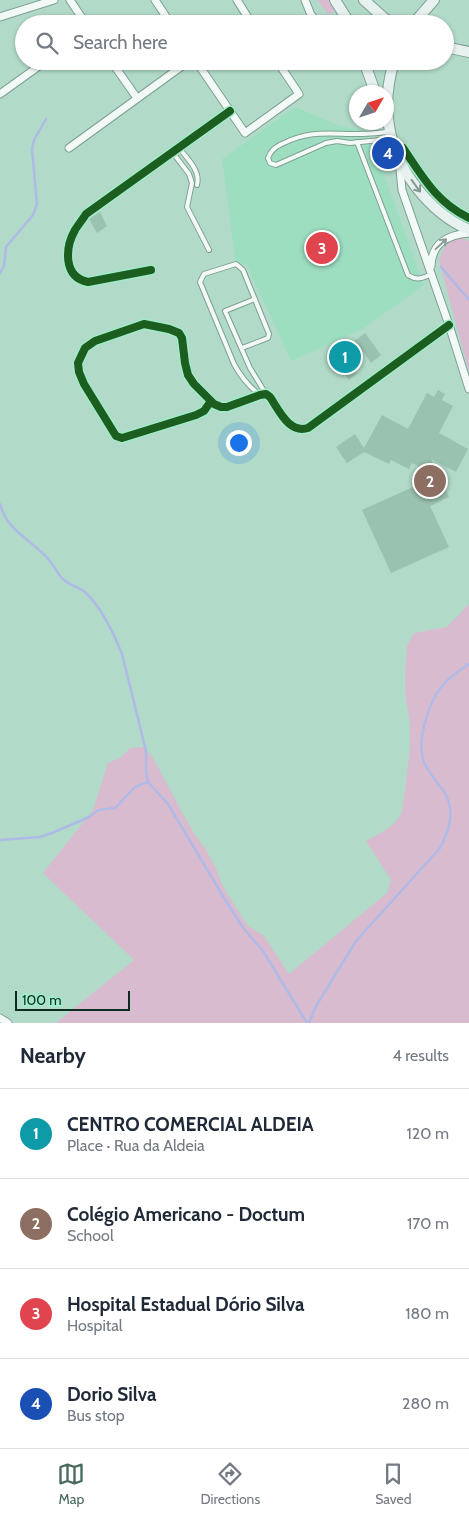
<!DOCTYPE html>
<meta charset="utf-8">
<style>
body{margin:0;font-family:Cabin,sans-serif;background:#f6f6f7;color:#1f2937}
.compass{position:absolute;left:349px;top:85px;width:45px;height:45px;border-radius:50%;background:#fff;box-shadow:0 1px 4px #0004;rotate:51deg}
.scale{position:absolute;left:15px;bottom:12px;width:115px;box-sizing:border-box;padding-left:5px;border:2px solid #0c2c20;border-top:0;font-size:14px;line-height:18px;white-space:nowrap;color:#0c2c20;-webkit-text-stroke:4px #a0ebc9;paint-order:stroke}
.you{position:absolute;left:238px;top:442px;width:18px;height:18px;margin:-12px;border:4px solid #fff;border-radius:50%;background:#1a73e8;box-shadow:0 0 0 8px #1a73e833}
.badge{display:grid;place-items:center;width:32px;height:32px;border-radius:50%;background:#46695b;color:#fff;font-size:16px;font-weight:700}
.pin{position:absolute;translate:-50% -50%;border:2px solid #fff;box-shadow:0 1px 5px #0006}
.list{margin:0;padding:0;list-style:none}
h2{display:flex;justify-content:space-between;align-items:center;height:65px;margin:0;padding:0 20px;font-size:21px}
h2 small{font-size:16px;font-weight:400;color:#747a83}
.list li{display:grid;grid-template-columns:32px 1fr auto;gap:15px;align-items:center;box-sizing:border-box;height:90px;padding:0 20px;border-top:1px solid #e0e1e3}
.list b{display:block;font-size:19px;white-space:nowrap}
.list p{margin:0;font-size:16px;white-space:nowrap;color:#747a83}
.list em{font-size:16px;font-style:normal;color:#747a83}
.icon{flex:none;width:28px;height:28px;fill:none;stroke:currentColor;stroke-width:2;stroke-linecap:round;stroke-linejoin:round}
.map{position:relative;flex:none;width:469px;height:1023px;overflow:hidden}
.search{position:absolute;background:#fff;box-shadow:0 1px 4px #0004;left:15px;right:15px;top:15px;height:55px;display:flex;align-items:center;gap:12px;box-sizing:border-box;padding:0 18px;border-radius:28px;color:#747a83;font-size:19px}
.sheet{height:425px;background:#fff}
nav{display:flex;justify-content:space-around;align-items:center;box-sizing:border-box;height:70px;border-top:1px solid #e0e1e3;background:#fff;font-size:14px;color:#747a83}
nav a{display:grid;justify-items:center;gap:2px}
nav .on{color:#46695b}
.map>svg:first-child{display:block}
.built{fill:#9ddec1}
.green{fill:#d9bbcf}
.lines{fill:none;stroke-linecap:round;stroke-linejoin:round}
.stream{stroke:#afbae7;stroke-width:2.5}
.building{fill:#9ac2b1}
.service-casing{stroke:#7fa092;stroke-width:6}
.minor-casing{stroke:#7fa092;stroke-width:9}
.secondary-casing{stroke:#7fa092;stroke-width:12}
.service{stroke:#f3f9f7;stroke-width:4}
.minor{stroke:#f3f9f7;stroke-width:7}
.secondary{stroke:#e7f1f0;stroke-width:10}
.cycleway-casing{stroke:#a0ebc9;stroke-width:11}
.cycleway{stroke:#1b5e20;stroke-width:8}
.oneway{stroke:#849892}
.oneway2{stroke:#8b9d96}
</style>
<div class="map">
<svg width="469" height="1023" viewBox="0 0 469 1023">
<rect width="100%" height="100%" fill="#b1dac8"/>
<path class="built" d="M 295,107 L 340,126 L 368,131 L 424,285 L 364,328 L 291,361 L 247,265 L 236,264 L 222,159 Z"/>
<g class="green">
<path d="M 317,0 L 329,0 L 335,7 L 334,12 L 328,14 Z"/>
<path d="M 455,235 L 469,241 L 469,372 L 439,261 L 442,251 Z"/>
<path d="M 469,604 L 469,1023 L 56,1023 L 134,960 L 43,873 L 93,810 L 108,763 L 120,758 L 130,748 L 143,747 L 153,758 L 182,812 L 195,835 L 205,848 L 216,868 L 222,885 L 242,917 L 248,926 L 264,936 L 289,974 L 387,893 L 391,880 L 366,841 C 380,833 395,827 402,812 L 410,750 L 410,722 L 405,694 L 405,673 L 407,646 L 414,633 L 447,627 Z"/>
</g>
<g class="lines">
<g class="stream">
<path d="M 441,267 L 469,300"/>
<path d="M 0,273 L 4,266 L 6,247 L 33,215 L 37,204 L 32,149 L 34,140 L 46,119"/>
<path d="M 0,504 C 8,533 33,540 50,561 C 55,567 58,575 64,580 C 71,586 80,587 87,594 C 102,609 114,634 122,654 L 146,751 L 146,771 L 148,782 L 168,804 L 224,898 L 244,929 L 263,951 L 307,1023"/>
<path d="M 0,840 L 40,837 L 52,833 L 87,818 L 99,810 L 115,808 L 135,787 L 148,782"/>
<path d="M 309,1023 L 316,1006 L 356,941 L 440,848 C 450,829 456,809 443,790 C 436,781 429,773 424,762 C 416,741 429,702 442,686 C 449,677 460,670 469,664"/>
</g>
</g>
<g class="building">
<path d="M 100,212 L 107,226 L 97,233 L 89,219 Z"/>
<path d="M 365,333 L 381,355 L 371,363 L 363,351 L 349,362 L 357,373 L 349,380 L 332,358 Z"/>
<path d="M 438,390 L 445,394 L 442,400 L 453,406 L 439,433 L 468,449 L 456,472 L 431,459 L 449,497 L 430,506 L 449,547 L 391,573 L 362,510 L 420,484 L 418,478 L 424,475 L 420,467 L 412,463 L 409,469 L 391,460 L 389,464 L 364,452 L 347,463 L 336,447 L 355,434 L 364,448 L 382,415 L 408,429 L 427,393 L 434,397 Z"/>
</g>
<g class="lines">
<g class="service-casing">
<g id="service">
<path d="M 388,132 C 378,133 367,134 357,134 C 329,134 310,130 284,143 C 275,147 271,150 268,158 L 270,163 L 276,165 L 326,143 L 337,141 L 350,143 L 391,139"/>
<path d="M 357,142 L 408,275 C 417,281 423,278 432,274"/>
<path d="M 179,148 C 187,158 201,171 197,185"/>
<path d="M 173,153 L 189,174 L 192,183 L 187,207 L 209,250"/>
<path d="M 255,299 L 225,311 L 250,368 L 266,394"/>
<path d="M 242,348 L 268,338 L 269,334 L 243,270 L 236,264 L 204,274 L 200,282 L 234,364 C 241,377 248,386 260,395"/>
</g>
</g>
<g class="minor-casing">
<g id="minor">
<path d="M 70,0 L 86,24"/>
<path d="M 155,0 L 171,24"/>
<path d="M 237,0 L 252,24"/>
<path d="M 305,0 L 311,15 L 315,19"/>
<path d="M 0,17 L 54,0"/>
<path d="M 111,61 L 137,98"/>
<path d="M 196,61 L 245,133 L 299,94 L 277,61"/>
<path d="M 0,94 L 46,61"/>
<path d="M 69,148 L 189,61"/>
<path d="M 399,160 L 402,190 L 449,325 L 469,389"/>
<path d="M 431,266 C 432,243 447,235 469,233"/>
<path d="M 151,270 L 88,282 C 63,277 65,248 75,230 C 78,225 83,219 86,214 L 230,111"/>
<path d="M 211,401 L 204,411 L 196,415 L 122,438 L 116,436 L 84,384 L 79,372 L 78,363 L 85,348 L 95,341 L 144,324 L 169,329 L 179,333 L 182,338 L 185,363 L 188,375 L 194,384 L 214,404 L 221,407 L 227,407 L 260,395 L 266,394 L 270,397 C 279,410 289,434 308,428 L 449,325"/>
<path d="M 0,1018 L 8,1023"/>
</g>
</g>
<g class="secondary-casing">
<g id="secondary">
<path d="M 335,0 L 350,24"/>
<path d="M 364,0 L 384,18 L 394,24"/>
<path d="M 413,24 L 434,0"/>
<path d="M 445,47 L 469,52"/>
<path d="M 364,61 L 375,92"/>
<path d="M 394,61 C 388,82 385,105 389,126 C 396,170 429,212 469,230"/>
</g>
</g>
<use href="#service" class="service"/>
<use href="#minor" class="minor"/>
<use href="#secondary" class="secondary"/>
<g class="cycleway-casing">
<g id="cycleway">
<path d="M 403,148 C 423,177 436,202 469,218"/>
<path d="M 151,270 L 88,282 C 63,277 65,248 75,230 C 78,225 83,219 86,214 L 230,111"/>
<path d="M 211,401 L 204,411 L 196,415 L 122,438 L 116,436 L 84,384 L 79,372 L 78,363 L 85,348 L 95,341 L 144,324 L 169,329 L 179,333 L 182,338 L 185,363 L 188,375 L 194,384 L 214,404 L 221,407 L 227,407 L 260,395 L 266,394 L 270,397 C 279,410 289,434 308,428 L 449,325"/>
</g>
</g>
<use href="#cycleway" class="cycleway"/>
</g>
<defs><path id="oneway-shaft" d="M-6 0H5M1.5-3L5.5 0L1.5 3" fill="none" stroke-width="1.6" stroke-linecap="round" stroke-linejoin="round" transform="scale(1.25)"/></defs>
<use class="oneway" href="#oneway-shaft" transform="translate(416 186) rotate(54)"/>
<use class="oneway2" href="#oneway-shaft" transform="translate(441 244) rotate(-43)"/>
</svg>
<svg class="compass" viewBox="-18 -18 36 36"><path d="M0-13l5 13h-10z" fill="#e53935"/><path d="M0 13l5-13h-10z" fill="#747a83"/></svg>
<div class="scale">100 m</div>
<div class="you"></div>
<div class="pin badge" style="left:345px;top:357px;background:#0f9aa8">1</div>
<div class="pin badge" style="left:430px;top:481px;background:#8d6e63">2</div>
<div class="pin badge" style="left:322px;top:248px;background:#e0444e">3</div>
<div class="pin badge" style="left:388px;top:153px;background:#1a4fb4">4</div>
<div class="search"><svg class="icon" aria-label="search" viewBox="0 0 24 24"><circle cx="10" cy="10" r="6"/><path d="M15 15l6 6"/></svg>Search here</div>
</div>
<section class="sheet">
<h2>Nearby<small>4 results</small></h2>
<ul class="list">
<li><span class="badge" style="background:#0f9aa8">1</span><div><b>CENTRO COMERCIAL ALDEIA</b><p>Place · Rua da Aldeia</p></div><em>120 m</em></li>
<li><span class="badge" style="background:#8d6e63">2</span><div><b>Colégio Americano - Doctum</b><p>School</p></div><em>170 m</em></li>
<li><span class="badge" style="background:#e0444e">3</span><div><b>Hospital Estadual Dório Silva</b><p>Hospital</p></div><em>180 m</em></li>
<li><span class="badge" style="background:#1a4fb4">4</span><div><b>Dorio Silva</b><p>Bus stop</p></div><em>280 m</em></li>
</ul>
</section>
<nav>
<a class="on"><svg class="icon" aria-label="map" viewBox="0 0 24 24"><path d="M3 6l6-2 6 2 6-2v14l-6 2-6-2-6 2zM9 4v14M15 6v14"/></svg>Map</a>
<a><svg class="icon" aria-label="directions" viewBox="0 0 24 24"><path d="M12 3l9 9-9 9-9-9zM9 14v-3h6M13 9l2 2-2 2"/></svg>Directions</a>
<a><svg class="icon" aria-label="saved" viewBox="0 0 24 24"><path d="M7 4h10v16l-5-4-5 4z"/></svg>Saved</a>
</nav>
